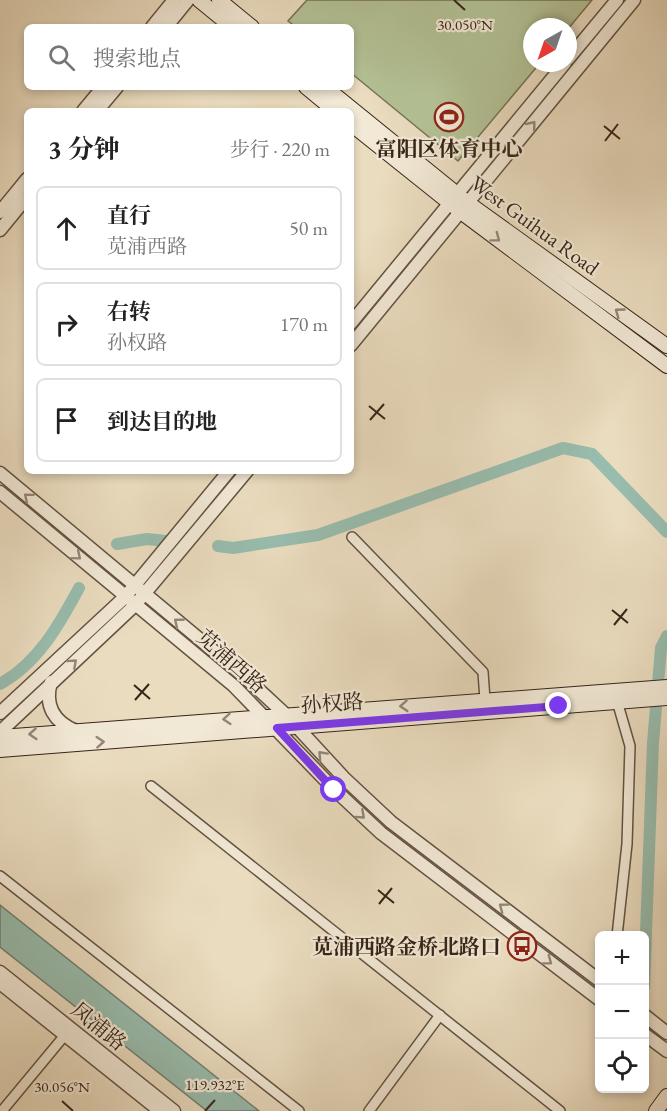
<!DOCTYPE html>
<html lang="zh">
<meta charset="utf-8">
<style>
body{margin:0;font-family:"EB Garamond","Noto Serif SC",serif;background:#f2f2f2;color:#222}
.controls{position:absolute;right:18px;bottom:18px;display:grid;overflow:hidden;border-radius:9px;box-shadow:0 3px 9px #0003}
.controls button{width:54px;height:54px;display:grid;place-items:center;padding:0;border:0;border-bottom:2px solid #e0e0e0;background:#fff;color:#222;font:30px sans-serif}
.compass{position:absolute;left:523px;top:18px;width:54px;height:54px;border-radius:50%;background:#fff;box-shadow:0 3px 9px #0003;rotate:220deg}
.stop{position:absolute;width:18px;height:18px;margin:-14px;border:4px solid #7c3aed;border-radius:50%;background:#fff}
.stop.end{background:#7c3aed;border-color:#fff;box-shadow:0 2px 6px #0008}
.list{margin:0;padding:0;list-style:none}
h2{display:flex;justify-content:space-between;align-items:center;height:78px;margin:0;padding:0 24px;font-size:26px}
h2 small{font-size:20px;font-weight:400;color:#767676}
.list li{display:grid;grid-template-columns:39px 1fr auto;gap:18px;align-items:center;box-sizing:border-box;height:84px;margin:0 12px 12px;padding:0 12px;border:2px solid #e0e0e0;border-radius:9px}
.list b{display:block;font-size:22px;white-space:nowrap}
.list p{margin:0;font-size:20px;white-space:nowrap;color:#767676}
.list em{font-size:20px;font-style:normal;color:#767676}
.icon{flex:none;width:33px;height:33px;fill:none;stroke:currentColor;stroke-width:2;stroke-linecap:round;stroke-linejoin:round}
.map{position:relative;flex:none;width:667px;height:1111px;overflow:hidden}
.search{position:absolute;background:#fff;box-shadow:0 3px 9px #0003;left:24px;top:24px;width:330px;height:66px;display:flex;align-items:center;gap:15px;box-sizing:border-box;padding:0 21px;border-radius:9px;color:#767676;font-size:22px}
.panel{position:absolute;background:#fff;box-shadow:0 3px 9px #0003;left:24px;top:108px;width:330px;height:366px;border-radius:9px}
.map>svg:first-child{display:block}
.green{fill:#b3c195;stroke:#757256;stroke-width:1.5}
.water{fill:#98bcad;stroke:#717f71;stroke-width:1.5}
.lines{fill:none;stroke-linecap:round;stroke-linejoin:round}
.canal{stroke:#98bcad;stroke-width:12}
.minor-casing{stroke:#645242;stroke-width:12}
.tertiary-casing{stroke:#645242;stroke-width:15}
.secondary-casing{stroke:#372418;stroke-width:16}
.minor{stroke:#f1e8d5;stroke-width:9}
.tertiary{stroke:#f1e8d5;stroke-width:12}
.secondary{stroke:#f1e8d5;stroke-width:14}
.oneway{stroke:#948676}
.route{stroke:#7c3aed;stroke-width:8}
.ticks{fill:none;stroke:#372418;stroke-width:2}
.labels{text-anchor:middle;dominant-baseline:central;stroke-width:4.5;stroke-linejoin:round;paint-order:stroke}
.poi-label{font-size:21px;font-weight:bold;fill:#372418;stroke:#f1e8d5}
.street-label{font-size:21px;fill:#372418;stroke:#f1e8d5}
.ticks-label{font-size:15px;text-anchor:middle;fill:#372418;stroke:#f1e8d5;stroke-width:4.5;stroke-linejoin:round;paint-order:stroke}
</style>
<div class="map">
<svg width="667" height="1111" viewBox="0 0 667 1111">
<rect width="100%" height="100%" fill="#eadcbf"/>
<filter id="stains"><feTurbulence type="fractalNoise" baseFrequency=".00333" numOctaves="4"/><feColorMatrix values="0 0 0 0 .2 0 0 0 0 .09 0 0 0 0 .02 0 0 0 .5 -.17"/></filter>
<radialGradient id="worn" r=".72"><stop offset=".6" stop-color="#630" stop-opacity="0"/><stop offset="1" stop-color="#630" stop-opacity=".3"/></radialGradient>
<path class="green" d="M 307,0 L 592,0 L 568,29 L 568,27 L 532,27 L 532,63 L 540,63 L 458,161 L 351,73 L 351,27 L 296,27 L 288,21 Z"/>
<path class="water" d="M 0,905 L 259,1111 L 207,1111 L 0,947 Z"/>
<g class="lines">
<g class="canal">
<path d="M 117,544 L 147,539 L 166,541"/>
<path d="M 218,546 L 233,548 L 318,535 L 563,448 L 592,454 L 667,532"/>
<path d="M 0,684 C 38,663 59,625 79,588"/>
<path d="M 644,987 L 653,743 L 661,648 L 667,636"/>
</g>
<g class="minor-casing">
<g id="minor">
<path d="M 352,537 L 483,672 L 485,700"/>
<path d="M 617,701 L 630,746 L 627,844 L 617,936"/>
<path d="M 151,786 L 560,1111"/>
<path d="M 0,876 L 299,1111"/>
<path d="M 2,1111 L 65,1035"/>
<path d="M 369,1111 L 440,1015"/>
</g>
</g>
<g class="tertiary-casing">
<g id="tertiary">
<path d="M 152,27 L 174,0"/>
<path d="M 166,27 L 188,0"/>
<path d="M 568,59 L 617,0"/>
<path d="M 83,111 L 103,87"/>
<path d="M 97,111 L 117,87"/>
<path d="M 0,212 L 27,179"/>
<path d="M 0,230 L 27,197"/>
<path d="M 351,323 L 565,63"/>
<path d="M 351,345 L 634,0"/>
<path d="M 0,473 L 245,677 L 286,715 L 345,779 L 391,822 L 600,981"/>
<path d="M 0,492 L 234,686 L 335,790 L 381,833 L 600,1000"/>
<path d="M 51,682 C 44,706 54,722 76,731"/>
<path d="M 0,713 L 125,597 L 229,471"/>
<path d="M 0,732 L 135,605 L 247,471"/>
<path d="M 0,972 L 174,1111"/>
<path d="M 0,983 L 160,1111"/>
<path d="M 644,1015 L 667,1033"/>
<path d="M 644,1034 L 667,1051"/>
</g>
</g>
<g class="secondary-casing">
<g id="secondary">
<path d="M 199,0 L 232,27"/>
<path d="M 219,0 L 252,27"/>
<path d="M 306,87 L 335,111"/>
<path d="M 325,87 L 468,203 L 667,346"/>
<path d="M 351,124 L 461,212 L 667,366"/>
<path d="M 0,737 L 667,687"/>
<path d="M 0,750 L 667,698"/>
<path d="M 656,1111 L 667,1096"/>
</g>
</g>
<use href="#minor" class="minor"/>
<use href="#tertiary" class="tertiary"/>
<use href="#secondary" class="secondary"/>
</g>
<defs><path id="oneway-chevron" d="M-2-3.5L2.5 0L-2 3.5" fill="none" stroke-width="1.6" stroke-linecap="round" stroke-linejoin="round" transform="scale(1.5)"/></defs>
<g class="oneway">
<use href="#oneway-chevron" transform="translate(532 125) rotate(-51)"/>
<use href="#oneway-chevron" transform="translate(496 238) rotate(37)"/>
<use href="#oneway-chevron" transform="translate(619 312) rotate(-144)"/>
<use href="#oneway-chevron" transform="translate(28 497) rotate(-140)"/>
<use href="#oneway-chevron" transform="translate(77 556) rotate(40)"/>
<use href="#oneway-chevron" transform="translate(178 622) rotate(-141)"/>
<use href="#oneway-chevron" transform="translate(73 663) rotate(-42)"/>
<use href="#oneway-chevron" transform="translate(404 706) rotate(176)"/>
<use href="#oneway-chevron" transform="translate(227 719) rotate(175)"/>
<use href="#oneway-chevron" transform="translate(33 734) rotate(176)"/>
<use href="#oneway-chevron" transform="translate(100 742) rotate(-4)"/>
<use href="#oneway-chevron" transform="translate(322 755) rotate(-133)"/>
<use href="#oneway-chevron" transform="translate(361 815) rotate(42)"/>
<use href="#oneway-chevron" transform="translate(503 907) rotate(-143)"/>
<use href="#oneway-chevron" transform="translate(548 961) rotate(37)"/>
</g>
<g class="lines">
<path class="route" d="M 334,790 L 277,728 L 559,706"/>
</g>
<path class="ticks" d="M 454,0 L 465,10M 604,126 L 620,139M 605,141 L 618,124M 369,406 L 385,419M 370,420 L 384,404M 612,610 L 628,623M 614,625 L 627,609M 134,685 L 150,699M 135,700 L 149,684M 378,890 L 394,903M 379,904 L 392,888M 62,1101 L 73,1111M 205,1111 L 215,1100"/>
<defs>
<g id="stadium-ring" transform="scale(1.5)"><circle r="9.5" fill="#f1e8d5" stroke="#8f2418" stroke-width="1.5"/><path d="M0-5a6.5 5 0 1 0 0 10a6.5 5 0 1 0 0-10ZM-3.5-1.8h7v3.6h-7Z" fill="#8f2418"/></g>
<g id="bus-ring" transform="scale(1.5)"><circle r="9.5" fill="#f1e8d5" stroke="#8f2418" stroke-width="1.5"/><path d="M-5-6H5V4H4V6H2V4H-2V6H-4V4H-5ZM-3.5-4V0h7V-4ZM-3.5 1.2v1.5H-2V1.2ZM2 1.2v1.5H3.5V1.2Z" fill="#8f2418"/></g>
</defs>
<g fill-rule="evenodd">
<use href="#stadium-ring" x="449" y="117"/>
<use href="#bus-ring" x="522" y="946"/>
</g>
<g class="labels">
<g class="poi-label">
<text x="449" y="148">富阳区体育中心</text>
<text x="501" y="946" text-anchor="end">苋浦西路金桥北路口</text>
</g>
<g class="street-label">
<text transform="translate(535 225) rotate(36)">West Guihua Road</text>
<text transform="translate(232 661) rotate(41)">苋浦西路</text>
<text transform="translate(332 703) rotate(-4)">孙权路</text>
<text transform="translate(99 1026) rotate(39)">凤浦路</text>
</g>
</g>
<g class="ticks-label">
<text x="465" y="30">30.050°N</text>
<text x="215" y="1090">119.932°E</text>
<text x="62" y="1092">30.056°N</text>
</g>
<rect width="100%" height="100%" filter="url(#stains)"/>
<rect width="100%" height="100%" fill="url(#worn)"/>
</svg>
<div class="controls">
<button>+</button>
<button>−</button>
<button><svg class="icon" aria-label="locate" viewBox="0 0 24 24"><circle cx="12" cy="12" r="6"/><path d="M12 2v4M12 18v4M2 12h4M18 12h4"/></svg></button>
</div>
<svg class="compass" viewBox="-18 -18 36 36"><path d="M0-13l5 13h-10z" fill="#e53935"/><path d="M0 13l5-13h-10z" fill="#767676"/></svg>
<div class="stop" style="left:334px;top:790px"></div>
<div class="stop end" style="left:559px;top:706px"></div>
<div class="search"><svg class="icon" aria-label="search" viewBox="0 0 24 24"><circle cx="10" cy="10" r="6"/><path d="M15 15l6 6"/></svg>搜索地点</div>
<section class="panel">
<h2>3 分钟<small>步行 · 220 m</small></h2>
<ul class="list">
<li><svg class="icon" aria-label="ahead" viewBox="0 0 24 24"><path d="M12 20V5M6 11l6-6 6 6"/></svg><div><b>直行</b><p>苋浦西路</p></div><em>50 m</em></li>
<li><svg class="icon" aria-label="right" viewBox="0 0 24 24"><path d="M7 20v-9h11M14 6l5 5-5 5"/></svg><div><b>右转</b><p>孙权路</p></div><em>170 m</em></li>
<li><svg class="icon" aria-label="arrive" viewBox="0 0 24 24"><path d="M6 21V4h12l-3 4 3 4H6"/></svg><div><b>到达目的地</b></div></li>
</ul>
</section>
</div>
